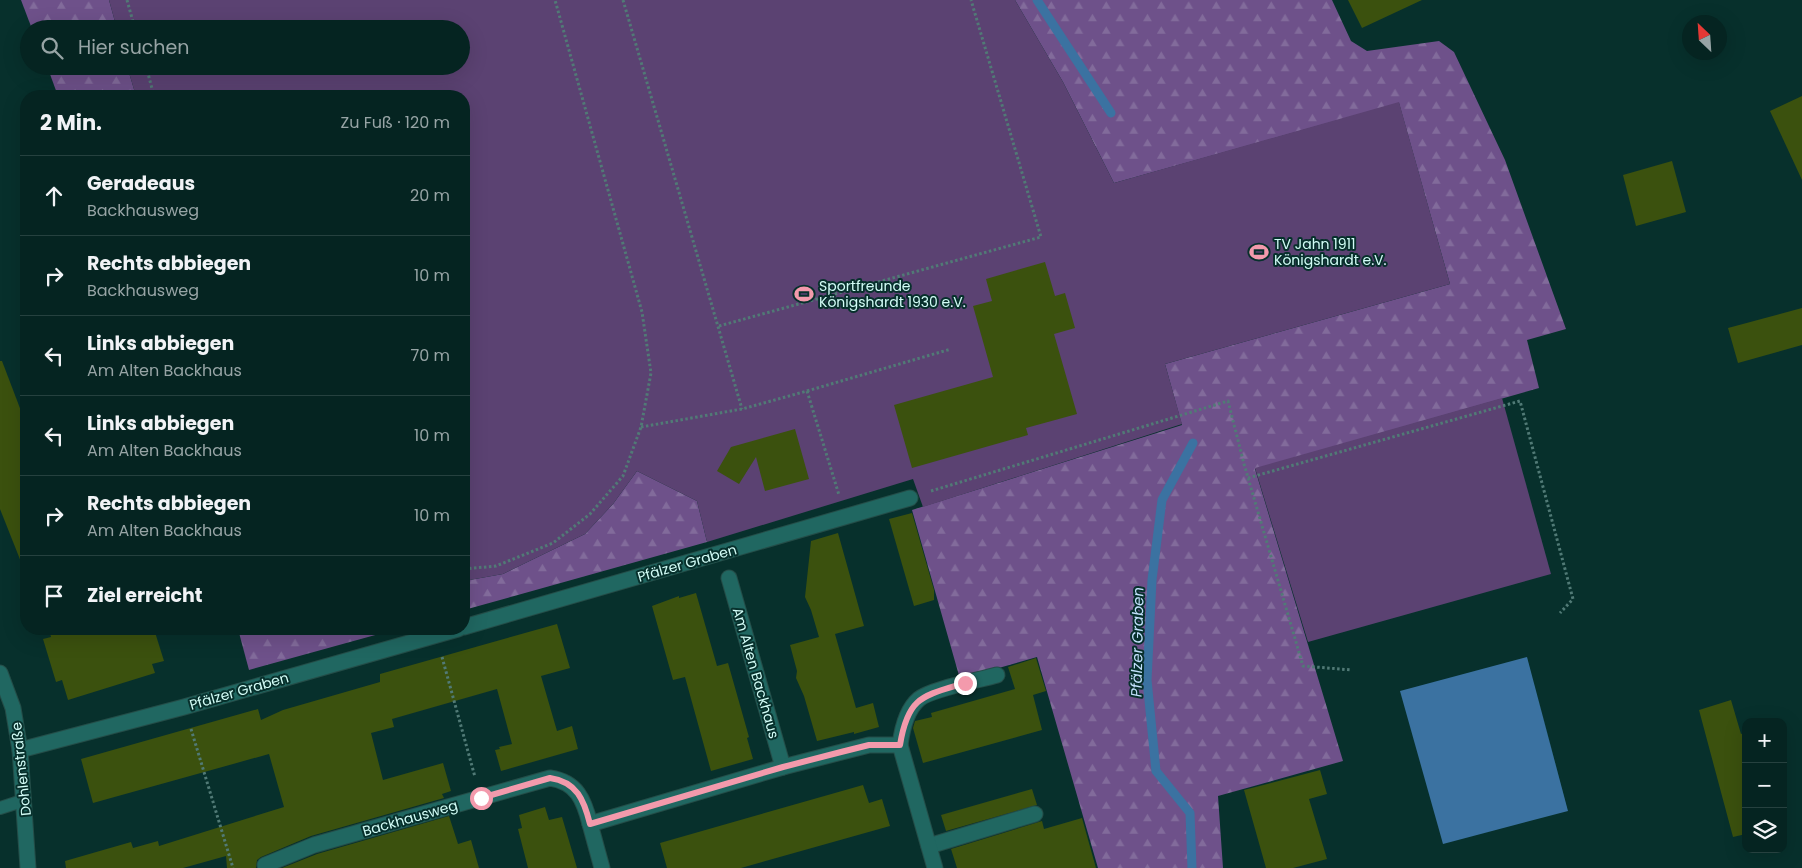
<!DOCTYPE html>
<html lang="de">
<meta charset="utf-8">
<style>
body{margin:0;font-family:Poppins,sans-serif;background:#13302e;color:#f1f3f6}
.controls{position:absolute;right:15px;bottom:15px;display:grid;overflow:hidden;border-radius:10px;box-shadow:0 5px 20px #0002}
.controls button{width:45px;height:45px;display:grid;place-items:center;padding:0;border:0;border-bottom:1px solid #26413f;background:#052421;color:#f1f3f6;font:25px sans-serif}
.compass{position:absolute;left:1682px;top:15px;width:45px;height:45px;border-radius:50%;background:#052421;box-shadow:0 5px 20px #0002;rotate:335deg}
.stop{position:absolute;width:15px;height:15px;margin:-11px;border:4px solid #f39aac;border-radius:50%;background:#fff}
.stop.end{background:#f39aac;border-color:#fff;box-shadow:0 1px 5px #0008}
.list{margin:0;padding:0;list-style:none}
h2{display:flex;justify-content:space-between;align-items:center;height:65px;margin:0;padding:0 20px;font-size:21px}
h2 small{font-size:16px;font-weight:400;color:#97a4a5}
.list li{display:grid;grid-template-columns:32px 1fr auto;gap:15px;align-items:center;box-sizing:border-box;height:80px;padding:0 20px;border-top:1px solid #26413f}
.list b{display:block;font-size:19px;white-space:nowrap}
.list p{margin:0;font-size:16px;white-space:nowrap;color:#97a4a5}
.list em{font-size:16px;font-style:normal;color:#97a4a5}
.icon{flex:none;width:28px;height:28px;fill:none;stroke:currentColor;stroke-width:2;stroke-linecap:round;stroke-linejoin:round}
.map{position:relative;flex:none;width:1802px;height:868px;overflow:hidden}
.search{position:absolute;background:#052421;box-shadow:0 5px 20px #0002;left:20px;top:20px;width:450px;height:55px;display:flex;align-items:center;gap:12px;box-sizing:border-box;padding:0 18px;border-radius:28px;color:#97a4a5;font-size:19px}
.panel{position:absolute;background:#052421;box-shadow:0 5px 20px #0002;left:20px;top:90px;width:450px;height:545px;border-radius:20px}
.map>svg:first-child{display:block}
.forest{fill:url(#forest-firs)}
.pitch{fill:#5b4272}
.water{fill:#3b72a1}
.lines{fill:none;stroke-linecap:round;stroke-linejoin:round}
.stream{stroke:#3b72a1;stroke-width:9}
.building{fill:#3b510e}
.service-casing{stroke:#244d48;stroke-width:14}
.minor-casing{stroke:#244d48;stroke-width:17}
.path{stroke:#517a76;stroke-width:3;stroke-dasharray:2.5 2.5;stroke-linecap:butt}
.service{stroke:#206761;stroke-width:12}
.minor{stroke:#206761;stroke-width:15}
.route{stroke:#f39aac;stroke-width:6}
.labels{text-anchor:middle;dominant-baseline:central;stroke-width:4;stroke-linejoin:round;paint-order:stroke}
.poi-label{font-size:14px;fill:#d3fdf7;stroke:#07302c;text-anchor:start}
.street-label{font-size:14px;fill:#d3fdf7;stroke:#07302c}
.water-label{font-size:15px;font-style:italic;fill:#c4e2fe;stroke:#07302c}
</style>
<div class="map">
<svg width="1802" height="868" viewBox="0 0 1802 868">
<defs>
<pattern id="forest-firs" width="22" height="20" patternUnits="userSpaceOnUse" patternTransform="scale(1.25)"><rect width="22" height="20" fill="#6e518a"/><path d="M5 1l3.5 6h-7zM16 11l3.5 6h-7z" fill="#826b9b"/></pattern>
</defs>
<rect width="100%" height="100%" fill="#07302c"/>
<g class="forest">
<path d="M 21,0 L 109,0 L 117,29 L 32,29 Z"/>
<path d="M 1015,0 L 1332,0 L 1351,41 L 1367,51 L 1439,41 L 1454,52 L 1505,160 L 1566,329 L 1527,340 L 1539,388 L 1255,469 L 1343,761 L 1218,796 L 1223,868 L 1098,868 L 1037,657 L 960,679 L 912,510 L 1182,425 L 1165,364 L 1450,284 L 1399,103 L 1114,183 L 1063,82 Z"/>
<path d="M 47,66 L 127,66 L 136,96 L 58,96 Z"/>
<path d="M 637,471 L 697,501 L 707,542 L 464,610 L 464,581 L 503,574 L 585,534 L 613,504 Z"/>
<path d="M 238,629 L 397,629 L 249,670 Z"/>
</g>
<g class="pitch">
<path d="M 109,0 L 1015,0 L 1063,82 L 1114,183 L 1399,102 L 1450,284 L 1165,364 L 1182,424 L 923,507 L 913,479 L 707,542 L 697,501 L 637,471 L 613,504 L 585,534 L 503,574 L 464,581 L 464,96 L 136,96 L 127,66 L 461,66 L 461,29 L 117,29 Z"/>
<path d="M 1502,398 L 1551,574 L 1308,642 L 1255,468 Z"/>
</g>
<path class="water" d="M 1527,657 L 1568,811 L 1443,844 L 1400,691 Z"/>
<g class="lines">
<g class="stream">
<path d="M 1037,0 L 1111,113"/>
<path d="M 1192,868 L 1190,813 L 1156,771 L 1147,680 L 1152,580 L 1162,500 L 1193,443"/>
</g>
</g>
<g class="building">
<path d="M 1348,0 L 1422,0 L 1362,28 Z"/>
<path d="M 1802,96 L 1802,180 L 1770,111 Z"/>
<path d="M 1672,161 L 1686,212 L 1636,226 L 1623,175 Z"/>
<path d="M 1045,262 L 1055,296 L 1065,293 L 1075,328 L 1054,334 L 1077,414 L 1026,428 L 1028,435 L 912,468 L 894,405 L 993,377 L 973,306 L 992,301 L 986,279 Z"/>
<path d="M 1802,308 L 1802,345 L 1738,363 L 1728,328 Z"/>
<path d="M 0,361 L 2,361 L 26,424 L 25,572 L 0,509 Z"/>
<path d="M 795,429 L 809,479 L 765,491 L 756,457 L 739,484 L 717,471 L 731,447 Z"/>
<path d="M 912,513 L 934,590 L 934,600 L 914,606 L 889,519 Z"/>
<path d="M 838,533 L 864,626 L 835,634 L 856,708 L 873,703 L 879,727 L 854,734 L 854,732 L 817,741 L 804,696 L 796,678 L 797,671 L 790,645 L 819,637 L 811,610 L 805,597 L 811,541 Z"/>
<path d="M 696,593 L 717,666 L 728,663 L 749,737 L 747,738 L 753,759 L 711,771 L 685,677 L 673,680 L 652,606 L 679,596 L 679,598 Z"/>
<path d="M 557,624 L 570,668 L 541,676 L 557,731 L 572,726 L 578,749 L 501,771 L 495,750 L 500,749 L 499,747 L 512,744 L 497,689 L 392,719 L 394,727 L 371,733 L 383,780 L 443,763 L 451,791 L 442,794 L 444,798 L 311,836 L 261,857 L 257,860 L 256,868 L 227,868 L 226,856 L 183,868 L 66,868 L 65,861 L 131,842 L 133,848 L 158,841 L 159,846 L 284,807 L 269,754 L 93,803 L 81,759 L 258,709 L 261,720 L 283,710 L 380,682 L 380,674 Z"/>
<path d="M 49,629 L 154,629 L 164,661 L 152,664 L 155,673 L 68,700 L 62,680 L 56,682 L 43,639 L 51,637 Z"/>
<path d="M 1036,658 L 1046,691 L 1033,695 L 1042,730 L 923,763 L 913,728 L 915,721 L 932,717 L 931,713 L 1015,689 L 1008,667 Z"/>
<path d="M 1731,700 L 1741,734 L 1746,732 L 1746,834 L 1733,837 L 1699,710 Z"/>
<path d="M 1320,770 L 1327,794 L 1309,799 L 1327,859 L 1293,868 L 1266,868 L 1244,790 Z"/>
<path d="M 863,785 L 869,803 L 882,799 L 890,826 L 741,868 L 667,868 L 660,843 Z"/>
<path d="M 1032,789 L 1037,805 L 946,831 L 941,815 Z"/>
<path d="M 545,807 L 549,820 L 562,817 L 577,868 L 528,868 L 518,829 L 522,828 L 519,815 Z"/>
<path d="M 449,816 L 458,844 L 471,840 L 479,868 L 282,868 L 317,854 Z"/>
<path d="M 1082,818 L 1096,868 L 957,868 L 951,849 L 1042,821 L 1044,829 Z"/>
</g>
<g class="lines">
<g class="service-casing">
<path id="service" d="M 0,808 L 25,800"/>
</g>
<g class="minor-casing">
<g id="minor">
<path d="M 729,578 L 783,767"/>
<path d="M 464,627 L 910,498"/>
<path d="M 0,673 L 13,708 L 20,750 L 28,868"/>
<path d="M 900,745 C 902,729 906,710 919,699 C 931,689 980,680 997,675"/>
<path d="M 20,750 L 184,707 L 458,629"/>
<path d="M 929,846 L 1035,814"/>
<path d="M 265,865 L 314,845 L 550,778 C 577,782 584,800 590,824"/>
<path d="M 602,868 L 590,824 L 783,767 L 869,745 L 900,745 L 935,868"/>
</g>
</g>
<g class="path">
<path d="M 127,0 L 135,29"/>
<path d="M 623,0 L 742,409"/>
<path d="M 146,66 L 154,96"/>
<path d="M 719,326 L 1041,237 L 971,0"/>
<path d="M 807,391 L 951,349"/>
<path d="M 641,427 L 742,409 L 807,391 L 839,495"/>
<path d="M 1248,478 L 1520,401 L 1573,599 L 1560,613"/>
<path d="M 931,491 L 1228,401 L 1244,464 L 1303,666 L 1352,670"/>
<path d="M 464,569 L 496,566 L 553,543 L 590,514 L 623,476 L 641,427 L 651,373 L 642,312 L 555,0"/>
<path d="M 442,657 L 475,777"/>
<path d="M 191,729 L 233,868"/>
</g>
<use href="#service" class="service"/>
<use href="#minor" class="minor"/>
</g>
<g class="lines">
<path class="route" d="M 481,798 L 550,778 C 577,782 584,800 590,824 L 783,767 L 841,752 L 869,745 L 900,745 C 908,696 923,696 965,683"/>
</g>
<defs>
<g id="stadium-bare" transform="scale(1.5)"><path d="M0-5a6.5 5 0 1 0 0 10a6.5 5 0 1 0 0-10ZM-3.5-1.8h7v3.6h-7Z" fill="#f39aac" stroke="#07302c" stroke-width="2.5" paint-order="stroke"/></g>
</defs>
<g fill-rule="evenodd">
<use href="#stadium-bare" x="1259" y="252"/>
<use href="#stadium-bare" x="804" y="294"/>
</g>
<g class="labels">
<g class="poi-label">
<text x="1274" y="244">TV Jahn 1911<tspan x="1274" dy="16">Königshardt e.V.</tspan></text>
<text x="819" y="286">Sportfreunde<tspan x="819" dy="16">Königshardt 1930 e.V.</tspan></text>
</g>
<g class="street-label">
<text transform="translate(687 563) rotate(-16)">Pfälzer Graben</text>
<text transform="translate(756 673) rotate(74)">Am Alten Backhaus</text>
<text transform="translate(239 691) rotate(-16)">Pfälzer Graben</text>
<text transform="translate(21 769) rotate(-96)">Dohlenstraße</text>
<text transform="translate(410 818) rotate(-16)">Backhausweg</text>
</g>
<g class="water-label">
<text transform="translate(1137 642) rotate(-89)">Pfälzer Graben</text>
</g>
</g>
</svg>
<div class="controls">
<button>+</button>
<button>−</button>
<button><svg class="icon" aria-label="layers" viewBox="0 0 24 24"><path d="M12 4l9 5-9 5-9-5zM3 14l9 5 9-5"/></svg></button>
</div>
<svg class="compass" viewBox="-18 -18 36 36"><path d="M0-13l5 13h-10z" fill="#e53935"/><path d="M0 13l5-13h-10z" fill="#97a4a5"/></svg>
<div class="stop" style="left:481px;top:798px"></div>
<div class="stop end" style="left:965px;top:683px"></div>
<div class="search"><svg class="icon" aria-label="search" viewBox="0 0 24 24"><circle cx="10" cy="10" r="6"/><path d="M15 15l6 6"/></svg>Hier suchen</div>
<section class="panel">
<h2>2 Min.<small>Zu Fuß · 120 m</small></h2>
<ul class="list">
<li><svg class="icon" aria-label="ahead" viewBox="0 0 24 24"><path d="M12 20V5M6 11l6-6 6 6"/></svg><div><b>Geradeaus</b><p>Backhausweg</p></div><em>20 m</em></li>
<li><svg class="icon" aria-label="right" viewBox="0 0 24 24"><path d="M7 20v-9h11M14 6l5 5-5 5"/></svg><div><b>Rechts abbiegen</b><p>Backhausweg</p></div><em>10 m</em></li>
<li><svg class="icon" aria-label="left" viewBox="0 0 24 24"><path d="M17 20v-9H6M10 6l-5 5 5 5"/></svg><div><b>Links abbiegen</b><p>Am Alten Backhaus</p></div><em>70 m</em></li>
<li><svg class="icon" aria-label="left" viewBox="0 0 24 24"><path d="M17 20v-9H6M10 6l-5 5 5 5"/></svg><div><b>Links abbiegen</b><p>Am Alten Backhaus</p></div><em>10 m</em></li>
<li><svg class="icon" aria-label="right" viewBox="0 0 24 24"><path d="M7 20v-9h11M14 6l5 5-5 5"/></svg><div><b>Rechts abbiegen</b><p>Am Alten Backhaus</p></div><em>10 m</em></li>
<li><svg class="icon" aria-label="arrive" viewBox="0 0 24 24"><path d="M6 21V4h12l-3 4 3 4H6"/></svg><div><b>Ziel erreicht</b></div></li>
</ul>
</section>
</div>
